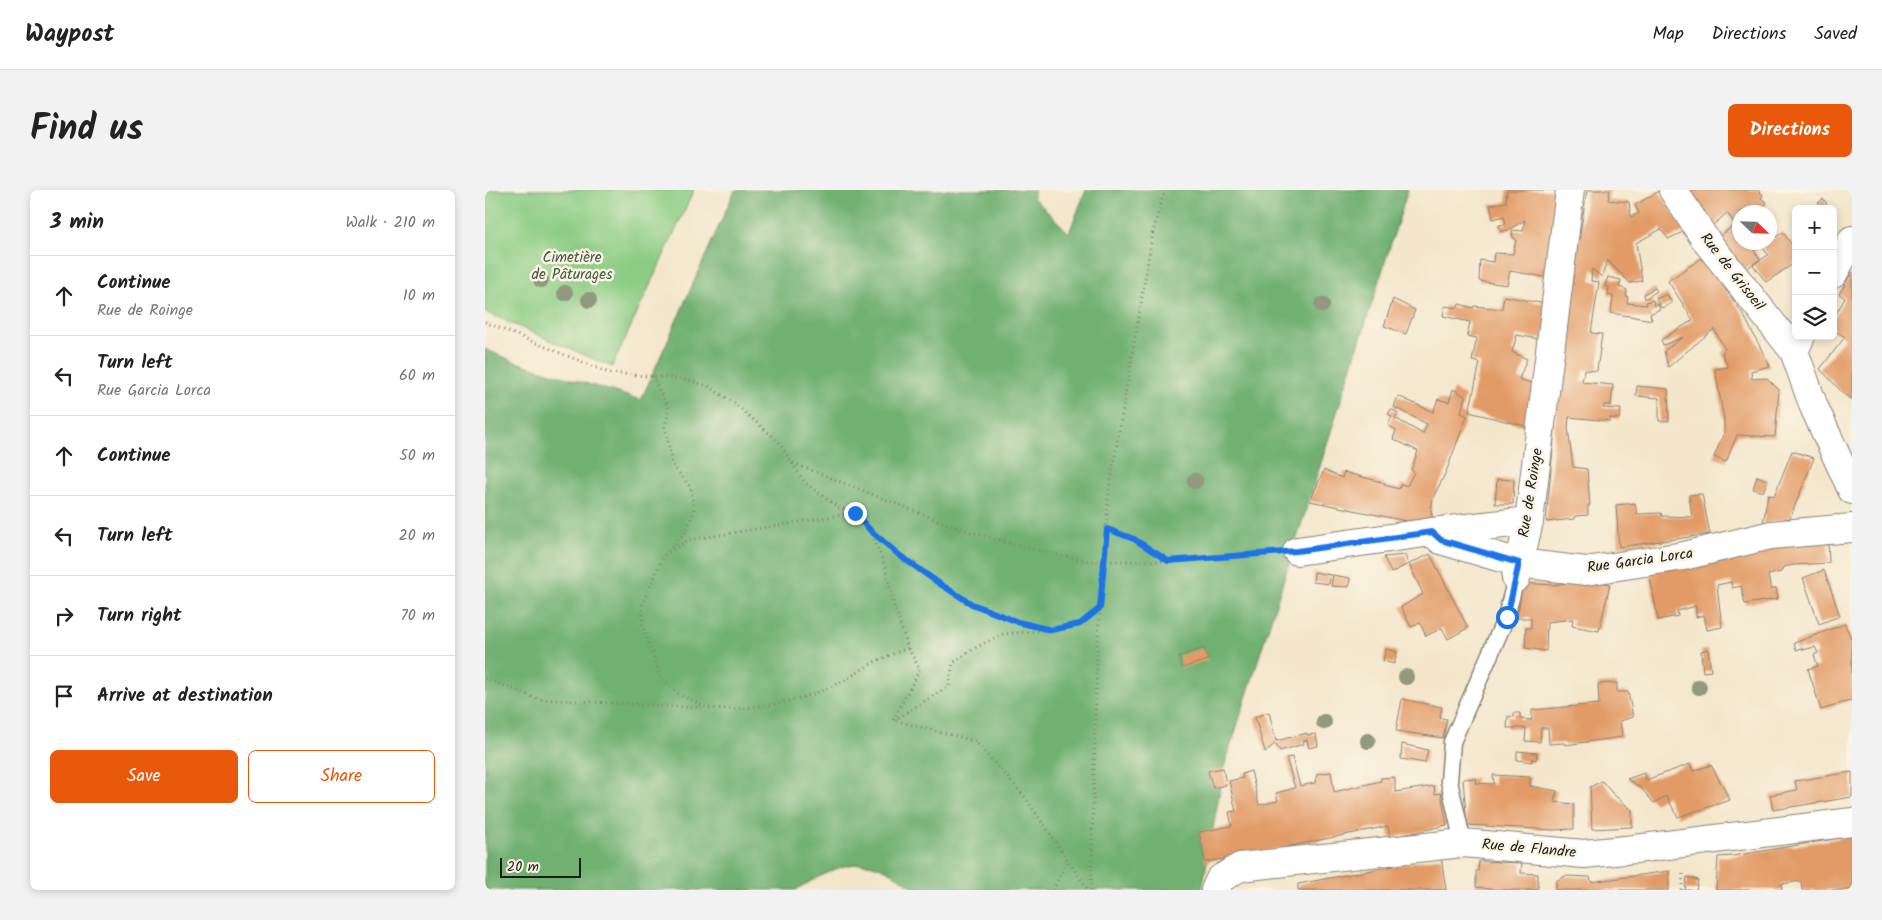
<!DOCTYPE html>
<meta charset="utf-8">
<style>
body{margin:0;font-family:Kalam,sans-serif;background:#f2f2f2;color:#222}
.controls{position:absolute;right:15px;top:15px;display:grid;overflow:hidden;border-radius:8px;box-shadow:0 2px 8px #0003}
.controls button{width:45px;height:45px;display:grid;place-items:center;padding:0;border:0;border-bottom:1px solid #e0e0e0;background:#fff;color:#222;font:25px sans-serif}
.compass{position:absolute;left:1247px;top:15px;width:45px;height:45px;border-radius:50%;background:#fff;box-shadow:0 2px 8px #0003;rotate:113deg}
.scale{position:absolute;left:15px;bottom:12px;width:81px;box-sizing:border-box;padding-left:5px;border:2px solid #1c1c1c;border-top:0;font-size:14px;line-height:18px;white-space:nowrap;color:#1c1c1c;-webkit-text-stroke:4px #fcf5e5;paint-order:stroke}
.stop{position:absolute;width:15px;height:15px;margin:-11px;border:4px solid #1a73e8;border-radius:50%;background:#fff}
.stop.end{background:#1a73e8;border-color:#fff;box-shadow:0 1px 5px #0008}
.list{margin:0;padding:0;list-style:none}
h2{display:flex;justify-content:space-between;align-items:center;height:65px;margin:0;padding:0 20px;font-size:21px}
h2 small{font-size:16px;font-weight:400;color:#767676}
.list li{display:grid;grid-template-columns:32px 1fr auto;gap:15px;align-items:center;box-sizing:border-box;height:80px;padding:0 20px;border-top:1px solid #e0e0e0}
.list b{display:block;font-size:19px;white-space:nowrap}
.list p{margin:0;font-size:16px;white-space:nowrap;color:#767676}
.list em{font-size:16px;font-style:normal;color:#767676}
.actions{display:flex;gap:10px;padding:15px 20px}
.actions a{flex:1;padding:11px 0;border:1px solid #ea580c;border-radius:8px;text-align:center;font-size:18px;color:#ea580c}
.actions .main{background:#ea580c;color:#fff}
.icon{flex:none;width:28px;height:28px;fill:none;stroke:currentColor;stroke-width:2;stroke-linecap:round;stroke-linejoin:round}
.map{position:relative;flex:none;width:1367px;height:700px;overflow:hidden;border-radius:8px}
header{display:flex;align-items:center;gap:30px;box-sizing:border-box;height:70px;padding:0 25px;background:#fff;border-bottom:1px solid #e0e0e0}
header strong{font-size:24px}
nav{display:flex;gap:28px;margin-inline-start:auto;font-size:18px}
.intro{display:flex;align-items:center;justify-content:space-between;box-sizing:border-box;height:120px;padding:0 30px}
h1{margin:0;font-size:35px}
.button{padding:12px 22px;border-radius:8px;background:#ea580c;color:#fff;font-size:18px;font-weight:700}
main{display:flex;gap:30px;padding:0 30px}
aside{flex:1;background:#fff;border-radius:8px;box-shadow:0 2px 8px #0003}
.map>svg:first-child{display:block}
.green{fill:#8bcc83;stroke:#547450}
.forest{fill:#70b071;stroke:#466646}
.building{fill:#e29b66}
.lines{fill:none;stroke-linecap:round;stroke-linejoin:round}
.service-casing{stroke:#888173;stroke-width:19}
.minor-casing{stroke:#888173;stroke-width:30}
.path{stroke:#888173;stroke-width:3;stroke-dasharray:1 4;stroke-linecap:butt}
.service{stroke:#fff;stroke-width:16}
.minor{stroke:#fff;stroke-width:28}
.path-bridge{stroke:#888173;stroke-width:3;stroke-dasharray:1 4;stroke-linecap:butt}
.tree{fill:#92997e}
.route{stroke:#1a73e8;stroke-width:6}
.labels{text-anchor:middle;dominant-baseline:central;stroke-width:5;stroke-linejoin:round;paint-order:stroke}
.park-label{font-size:15px;fill:#435a40;stroke:#fcf5e5}
.street-label{font-size:15px;fill:#1c1c1c;stroke:#fcf5e5}
</style>
<header>
<strong>Waypost</strong>
<nav><a>Map</a><a>Directions</a><a>Saved</a></nav>
</header>
<div class="intro"><h1>Find us</h1><a class="button">Directions</a></div>
<main>
<aside>
<h2>3 min<small>Walk · 210 m</small></h2>
<ul class="list">
<li><svg class="icon" aria-label="ahead" viewBox="0 0 24 24"><path d="M12 20V5M6 11l6-6 6 6"/></svg><div><b>Continue</b><p>Rue de Roinge</p></div><em>10 m</em></li>
<li><svg class="icon" aria-label="left" viewBox="0 0 24 24"><path d="M17 20v-9H6M10 6l-5 5 5 5"/></svg><div><b>Turn left</b><p>Rue Garcia Lorca</p></div><em>60 m</em></li>
<li><svg class="icon" aria-label="ahead" viewBox="0 0 24 24"><path d="M12 20V5M6 11l6-6 6 6"/></svg><div><b>Continue</b></div><em>50 m</em></li>
<li><svg class="icon" aria-label="left" viewBox="0 0 24 24"><path d="M17 20v-9H6M10 6l-5 5 5 5"/></svg><div><b>Turn left</b></div><em>20 m</em></li>
<li><svg class="icon" aria-label="right" viewBox="0 0 24 24"><path d="M7 20v-9h11M14 6l5 5-5 5"/></svg><div><b>Turn right</b></div><em>70 m</em></li>
<li><svg class="icon" aria-label="arrive" viewBox="0 0 24 24"><path d="M6 21V4h12l-3 4 3 4H6"/></svg><div><b>Arrive at destination</b></div></li>
</ul>
<div class="actions"><a class="main">Save</a><a>Share</a></div>
</aside>
<div class="map">
<svg width="1367" height="700" viewBox="0 0 1367 700">
<rect width="100%" height="100%" fill="#fcf5e5"/>
<filter id="ink" filterUnits="userSpaceOnUse"><feTurbulence type="fractalNoise" baseFrequency=".02" numOctaves="2"/><feDisplacementMap in="SourceGraphic" scale="10" xChannelSelector="R" yChannelSelector="G"/><feConvolveMatrix kernelMatrix="1 2 1 2 8 2 1 2 1" color-interpolation-filters="sRGB"/></filter>
<filter id="wash" filterUnits="userSpaceOnUse"><feTurbulence type="fractalNoise" baseFrequency=".0096" numOctaves="4" result="noise"/><feDisplacementMap in="SourceGraphic" scale="20" xChannelSelector="R" yChannelSelector="G"/><feGaussianBlur stdDeviation="1.12" result="paint"/><feColorMatrix in="noise" values="0 0 0 0 0 0 0 0 0 0 0 0 0 0 0 0 0 1.4 0 .05"/><feComposite in="paint" operator="in"/></filter>
<g filter="url(#wash)">
<rect width="100%" height="100%" fill="#f3e6ca"/>
<path class="green" d="M 0,0 L 209,0 L 127,177 L 0,122 Z"/>
<path class="forest" d="M 250,0 L 550,0 L 548,7 L 584,43 L 601,0 L 923,0 L 739,577 L 717,700 L 432,700 C 420,691 406,681 391,676 C 364,667 333,687 311,700 L 0,700 L 0,159 L 30,172 L 156,210 Z"/>
<g id="blocks">
<g class="building">
<path d="M 1022,0 L 1077,0 L 1065,88 L 1025,81 L 1022,95 L 994,91 L 995,70 L 1008,72 L 1009,63 L 1028,64 L 1031,49 L 1028,48 L 1027,40 L 1038,41 L 1040,30 L 1023,40 L 1016,42 L 1014,35 L 1021,34 L 1019,26 L 1008,29 L 1005,15 L 1021,12 Z"/>
<path d="M 1102,0 L 1125,0 L 1123,10 L 1144,12 L 1146,27 L 1154,23 L 1150,15 L 1174,1 L 1200,41 L 1183,49 L 1176,39 L 1151,53 L 1157,91 L 1145,93 L 1122,70 L 1117,87 L 1107,79 L 1106,91 L 1114,92 L 1106,143 L 1117,144 L 1112,181 L 1099,180 L 1097,192 L 1128,195 L 1126,215 L 1119,215 L 1118,218 L 1136,219 L 1134,229 L 1125,228 L 1125,231 L 1084,227 L 1083,238 L 1088,277 L 1102,279 L 1105,315 L 1103,315 L 1103,325 L 1090,326 L 1089,329 L 1061,332 L 1088,50 L 1094,51 Z"/>
<path d="M 1203,0 L 1273,0 L 1278,5 L 1276,8 L 1282,13 L 1274,22 L 1254,22 L 1254,52 L 1280,52 L 1269,61 L 1275,69 L 1258,81 L 1235,46 L 1250,34 L 1242,23 L 1228,35 Z"/>
<path d="M 1338,9 L 1342,13 L 1337,18 L 1333,13 Z"/>
<path d="M 1298,42 L 1311,61 L 1311,72 L 1281,92 L 1268,75 L 1283,65 L 1277,56 L 1284,52 Z"/>
<path d="M 1218,67 L 1258,124 L 1285,176 L 1266,181 L 1267,189 L 1282,188 L 1294,200 L 1290,247 L 1252,245 L 1241,272 L 1229,267 L 1239,243 L 1239,229 L 1230,179 L 1243,177 L 1237,163 L 1240,159 L 1229,139 L 1183,177 L 1179,161 L 1198,147 L 1178,155 L 1176,150 L 1208,130 L 1183,91 Z"/>
<path d="M 1367,82 L 1367,210 L 1357,202 L 1335,179 L 1360,147 L 1348,140 L 1348,129 L 1360,108 L 1354,104 Z"/>
<path d="M 1123,87 L 1136,90 L 1134,97 L 1142,100 L 1141,106 L 1143,107 L 1142,113 L 1162,115 L 1161,112 L 1168,110 L 1169,116 L 1173,114 L 1175,119 L 1165,124 L 1167,130 L 1126,123 L 1128,106 L 1123,105 L 1124,97 L 1120,96 Z"/>
<path d="M 1170,98 L 1172,101 L 1160,109 L 1159,104 Z"/>
<path d="M 1182,104 L 1187,113 L 1177,118 L 1171,109 Z"/>
<path d="M 1019,106 L 1066,115 L 1059,150 L 1032,145 L 1027,162 L 1042,169 L 1034,189 L 1052,195 L 1044,237 L 984,222 L 995,173 L 987,171 L 992,148 L 982,146 L 985,132 L 958,126 L 960,116 L 972,118 L 974,114 L 988,118 L 989,116 L 1017,119 Z"/>
<path d="M 908,109 L 930,120 L 921,144 L 899,136 Z"/>
<path d="M 1152,196 L 1183,199 L 1184,231 L 1174,231 L 1174,208 L 1151,206 Z"/>
<path d="M 968,199 L 980,206 L 976,223 L 982,226 L 961,282 L 948,308 L 946,321 L 948,331 L 931,333 L 825,311 L 839,280 L 857,288 L 859,282 L 900,293 L 899,295 L 914,299 L 916,294 L 922,296 L 929,282 L 926,280 L 933,261 L 908,249 L 911,240 L 903,235 L 907,226 L 903,224 L 906,219 L 913,223 L 910,228 L 938,244 L 942,234 L 909,217 L 913,206 L 948,222 L 953,209 L 964,212 Z"/>
<path d="M 1307,261 L 1329,268 L 1305,328 L 1278,334 L 1283,304 L 1289,306 Z"/>
<path d="M 1272,286 L 1283,290 L 1278,302 L 1268,299 Z"/>
<path d="M 1012,289 L 1029,290 L 1028,314 L 1010,314 Z"/>
<path d="M 1217,304 L 1225,344 L 1134,357 L 1131,315 L 1150,313 L 1152,324 L 1176,323 L 1177,326 L 1207,327 L 1204,305 Z"/>
<path d="M 1315,348 L 1343,353 L 1344,373 L 1309,375 L 1298,377 L 1296,382 L 1283,385 L 1286,400 L 1291,398 L 1293,409 L 1260,414 L 1256,396 L 1247,398 L 1246,392 L 1232,395 L 1237,437 L 1222,440 L 1219,425 L 1211,427 L 1211,416 L 1192,421 L 1193,426 L 1173,430 L 1164,380 Z"/>
<path d="M 945,364 L 983,438 L 963,449 L 957,438 L 941,446 L 935,433 L 926,437 L 916,417 L 938,404 L 924,374 Z"/>
<path d="M 920,365 L 923,374 L 906,383 L 899,367 Z"/>
<path d="M 1339,380 L 1355,426 L 1334,434 L 1318,388 Z"/>
<path d="M 829,382 L 846,385 L 844,394 L 828,392 Z"/>
<path d="M 848,385 L 865,388 L 864,397 L 846,396 Z"/>
<path d="M 1096,391 L 1113,391 L 1125,394 L 1114,441 L 1087,436 L 1088,429 L 1062,432 L 1061,461 L 1040,458 L 1041,438 L 1046,438 L 1046,428 L 1032,428 L 1038,393 L 1068,395 Z"/>
<path d="M 1360,434 L 1367,451 L 1367,510 L 1336,520 L 1323,479 L 1333,476 L 1329,465 L 1333,463 L 1330,457 L 1318,460 L 1317,458 L 1311,460 L 1309,453 Z"/>
<path d="M 719,458 L 723,470 L 697,478 L 694,466 Z"/>
<path d="M 901,459 L 912,462 L 909,474 L 898,471 Z"/>
<path d="M 1223,459 L 1226,481 L 1218,482 L 1216,461 Z"/>
<path d="M 1132,493 L 1132,502 L 1143,502 L 1148,527 L 1135,531 L 1137,547 L 1080,555 L 1079,553 L 1064,554 L 1063,538 L 1056,538 L 1055,552 L 1040,551 L 1041,538 L 1022,538 L 1023,526 L 1029,527 L 1029,523 L 1035,523 L 1035,529 L 1047,530 L 1047,520 L 1114,514 L 1113,494 Z"/>
<path d="M 917,509 L 957,517 L 955,528 L 962,529 L 958,548 L 911,541 Z"/>
<path d="M 784,522 L 791,551 L 822,543 L 822,545 L 831,544 L 833,556 L 824,558 L 822,550 L 818,551 L 819,554 L 795,561 L 790,554 L 780,562 L 770,527 Z"/>
<path d="M 917,554 L 943,560 L 940,573 L 916,569 Z"/>
<path d="M 1032,561 L 1052,563 L 1051,570 L 1047,569 L 1047,572 L 1032,570 Z"/>
<path d="M 807,567 L 815,596 L 830,593 L 832,584 L 846,582 L 849,602 L 896,591 L 896,588 L 910,587 L 910,602 L 949,596 L 950,604 L 956,603 L 962,635 L 905,648 L 903,636 L 777,662 L 720,672 L 714,642 L 747,636 L 744,622 L 751,621 L 744,591 L 758,588 L 757,584 L 766,581 L 774,615 L 793,611 L 791,603 L 810,598 L 801,568 Z"/>
<path d="M 1205,574 L 1208,581 L 1226,575 L 1245,610 L 1193,627 L 1181,606 L 1169,613 L 1155,597 L 1142,589 L 1159,583 L 1161,590 Z"/>
<path d="M 738,578 L 741,595 L 728,598 L 723,581 Z"/>
<path d="M 1367,582 L 1367,607 L 1288,620 L 1285,605 L 1312,600 L 1310,591 Z"/>
<path d="M 1008,585 L 1045,587 L 1045,596 L 1072,601 L 1069,612 L 1089,614 L 1089,639 L 1069,640 L 982,635 L 978,589 L 991,588 L 990,593 L 1009,594 Z"/>
<path d="M 1117,591 L 1128,604 L 1147,620 L 1147,637 L 1107,639 L 1105,597 Z"/>
<path d="M 1367,646 L 1367,700 L 1317,700 L 1316,691 L 1296,694 L 1297,700 L 1231,700 L 1233,667 L 1248,666 Z"/>
<path d="M 956,667 L 961,700 L 813,700 L 813,694 Z"/>
<path d="M 994,671 L 1037,673 L 1036,683 L 1053,684 L 1053,700 L 1012,700 L 991,697 L 991,681 L 993,681 Z"/>
<path d="M 1184,681 L 1184,700 L 1071,700 L 1071,691 L 1080,686 L 1105,687 L 1106,692 Z"/>
<path d="M 1202,687 L 1213,690 L 1211,700 L 1200,700 Z"/>
</g>
</g>
</g>
<g filter="url(#ink)">
<use href="#blocks" fill-opacity="0" stroke="#888173" stroke-width="1"/>
<g class="lines">
<g class="service-casing">
<path id="service" d="M 978,653 L 964,591 L 967,552 L 1021,427 L 1031,388"/>
</g>
<g class="minor-casing">
<g id="minor">
<path d="M 1188,0 L 1222,52 L 1309,161"/>
<path d="M 1348,84 L 1367,50"/>
<path d="M 1316,146 L 1309,161 L 1329,217 L 1367,300"/>
<path d="M 947,342 L 956,350 L 1034,373 L 1101,381 L 1199,366 L 1286,345 L 1367,338"/>
<path d="M 812,361 L 947,342 L 1044,331"/>
<path d="M 1031,388 L 1044,331 L 1085,0"/>
<path d="M 730,700 L 735,689 L 755,677 L 978,653 L 1099,664 L 1150,659 L 1367,632"/>
</g>
</g>
<g class="path">
<path d="M 0,132 L 124,183 L 199,189 L 223,196 L 249,213 L 294,252 L 319,292 L 354,318 L 370,323 L 385,340 L 400,376 L 409,416 L 423,458 L 435,479 L 408,530 L 490,551 L 540,607 L 603,700"/>
<path d="M 167,186 L 184,219 L 180,237 L 187,274 L 206,298 L 209,321 L 201,341 L 183,361"/>
<path d="M 308,273 L 475,339 L 546,359 L 604,371 L 683,371 L 787,363"/>
<path d="M 369,323 L 204,350 L 179,365 L 157,415 L 158,437 L 176,489 L 192,503 L 222,518 L 252,519 L 292,514 L 327,505 L 360,490 L 393,470 L 423,458"/>
<path d="M 622,339 L 649,349 L 683,371"/>
<path d="M 385,341 C 430,378 532,458 594,435 C 601,432 608,423 614,418"/>
<path d="M 620,350 L 624,300 L 650,148 L 668,41 L 680,0"/>
<path d="M 0,488 L 53,509 L 219,518"/>
<path d="M 409,530 L 464,496 L 468,473 L 490,458 L 518,444 L 563,440"/>
<path d="M 568,700 L 582,671"/>
<path d="M 606,700 L 612,459 L 617,397"/>
<path d="M 1197,700 L 1198,681"/>
</g>
<use href="#service" class="service"/>
<use href="#minor" class="minor"/>
<path class="path-bridge" d="M 617,397 L 620,350"/>
</g>
<g class="tree">
<circle cx="56" cy="90" r="8"/>
<circle cx="80" cy="103" r="8"/>
<circle cx="104" cy="110" r="8"/>
<circle cx="837" cy="115" r="8"/>
<circle cx="710" cy="291" r="8"/>
<circle cx="921" cy="487" r="8"/>
<circle cx="1214" cy="497" r="8"/>
<circle cx="839" cy="532" r="8"/>
<circle cx="883" cy="551" r="8"/>
</g>
</g>
<g class="lines" filter="url(#ink)">
<path class="route" d="M 370,323 L 385,340 L 414,365 L 455,394 L 487,414 L 533,432 L 566,440 L 595,434 L 615,418 L 622,339 L 649,349 L 683,371 L 812,361 L 947,342 L 956,350 L 1034,373 L 1022,427"/>
</g>
<g class="labels">
<g class="park-label">
<text x="87" y="68">Cimetière<tspan x="87" dy="17">de Pâturages</tspan></text>
</g>
<g class="street-label">
<text transform="translate(1247 82) rotate(52)">Rue de Grisoeil</text>
<text transform="translate(1046 303) rotate(-81)">Rue de Roinge</text>
<text transform="translate(1155 371) rotate(-8)">Rue Garcia Lorca</text>
<text transform="translate(1044 659) rotate(5)">Rue de Flandre</text>
</g>
</g>
</svg>
<div class="controls">
<button>+</button>
<button>−</button>
<button><svg class="icon" aria-label="layers" viewBox="0 0 24 24"><path d="M12 4l9 5-9 5-9-5zM3 14l9 5 9-5"/></svg></button>
</div>
<svg class="compass" viewBox="-18 -18 36 36"><path d="M0-13l5 13h-10z" fill="#e53935"/><path d="M0 13l5-13h-10z" fill="#767676"/></svg>
<div class="scale">20 m</div>
<div class="stop" style="left:1022px;top:427px"></div>
<div class="stop end" style="left:370px;top:323px"></div>
</div>
</main>
